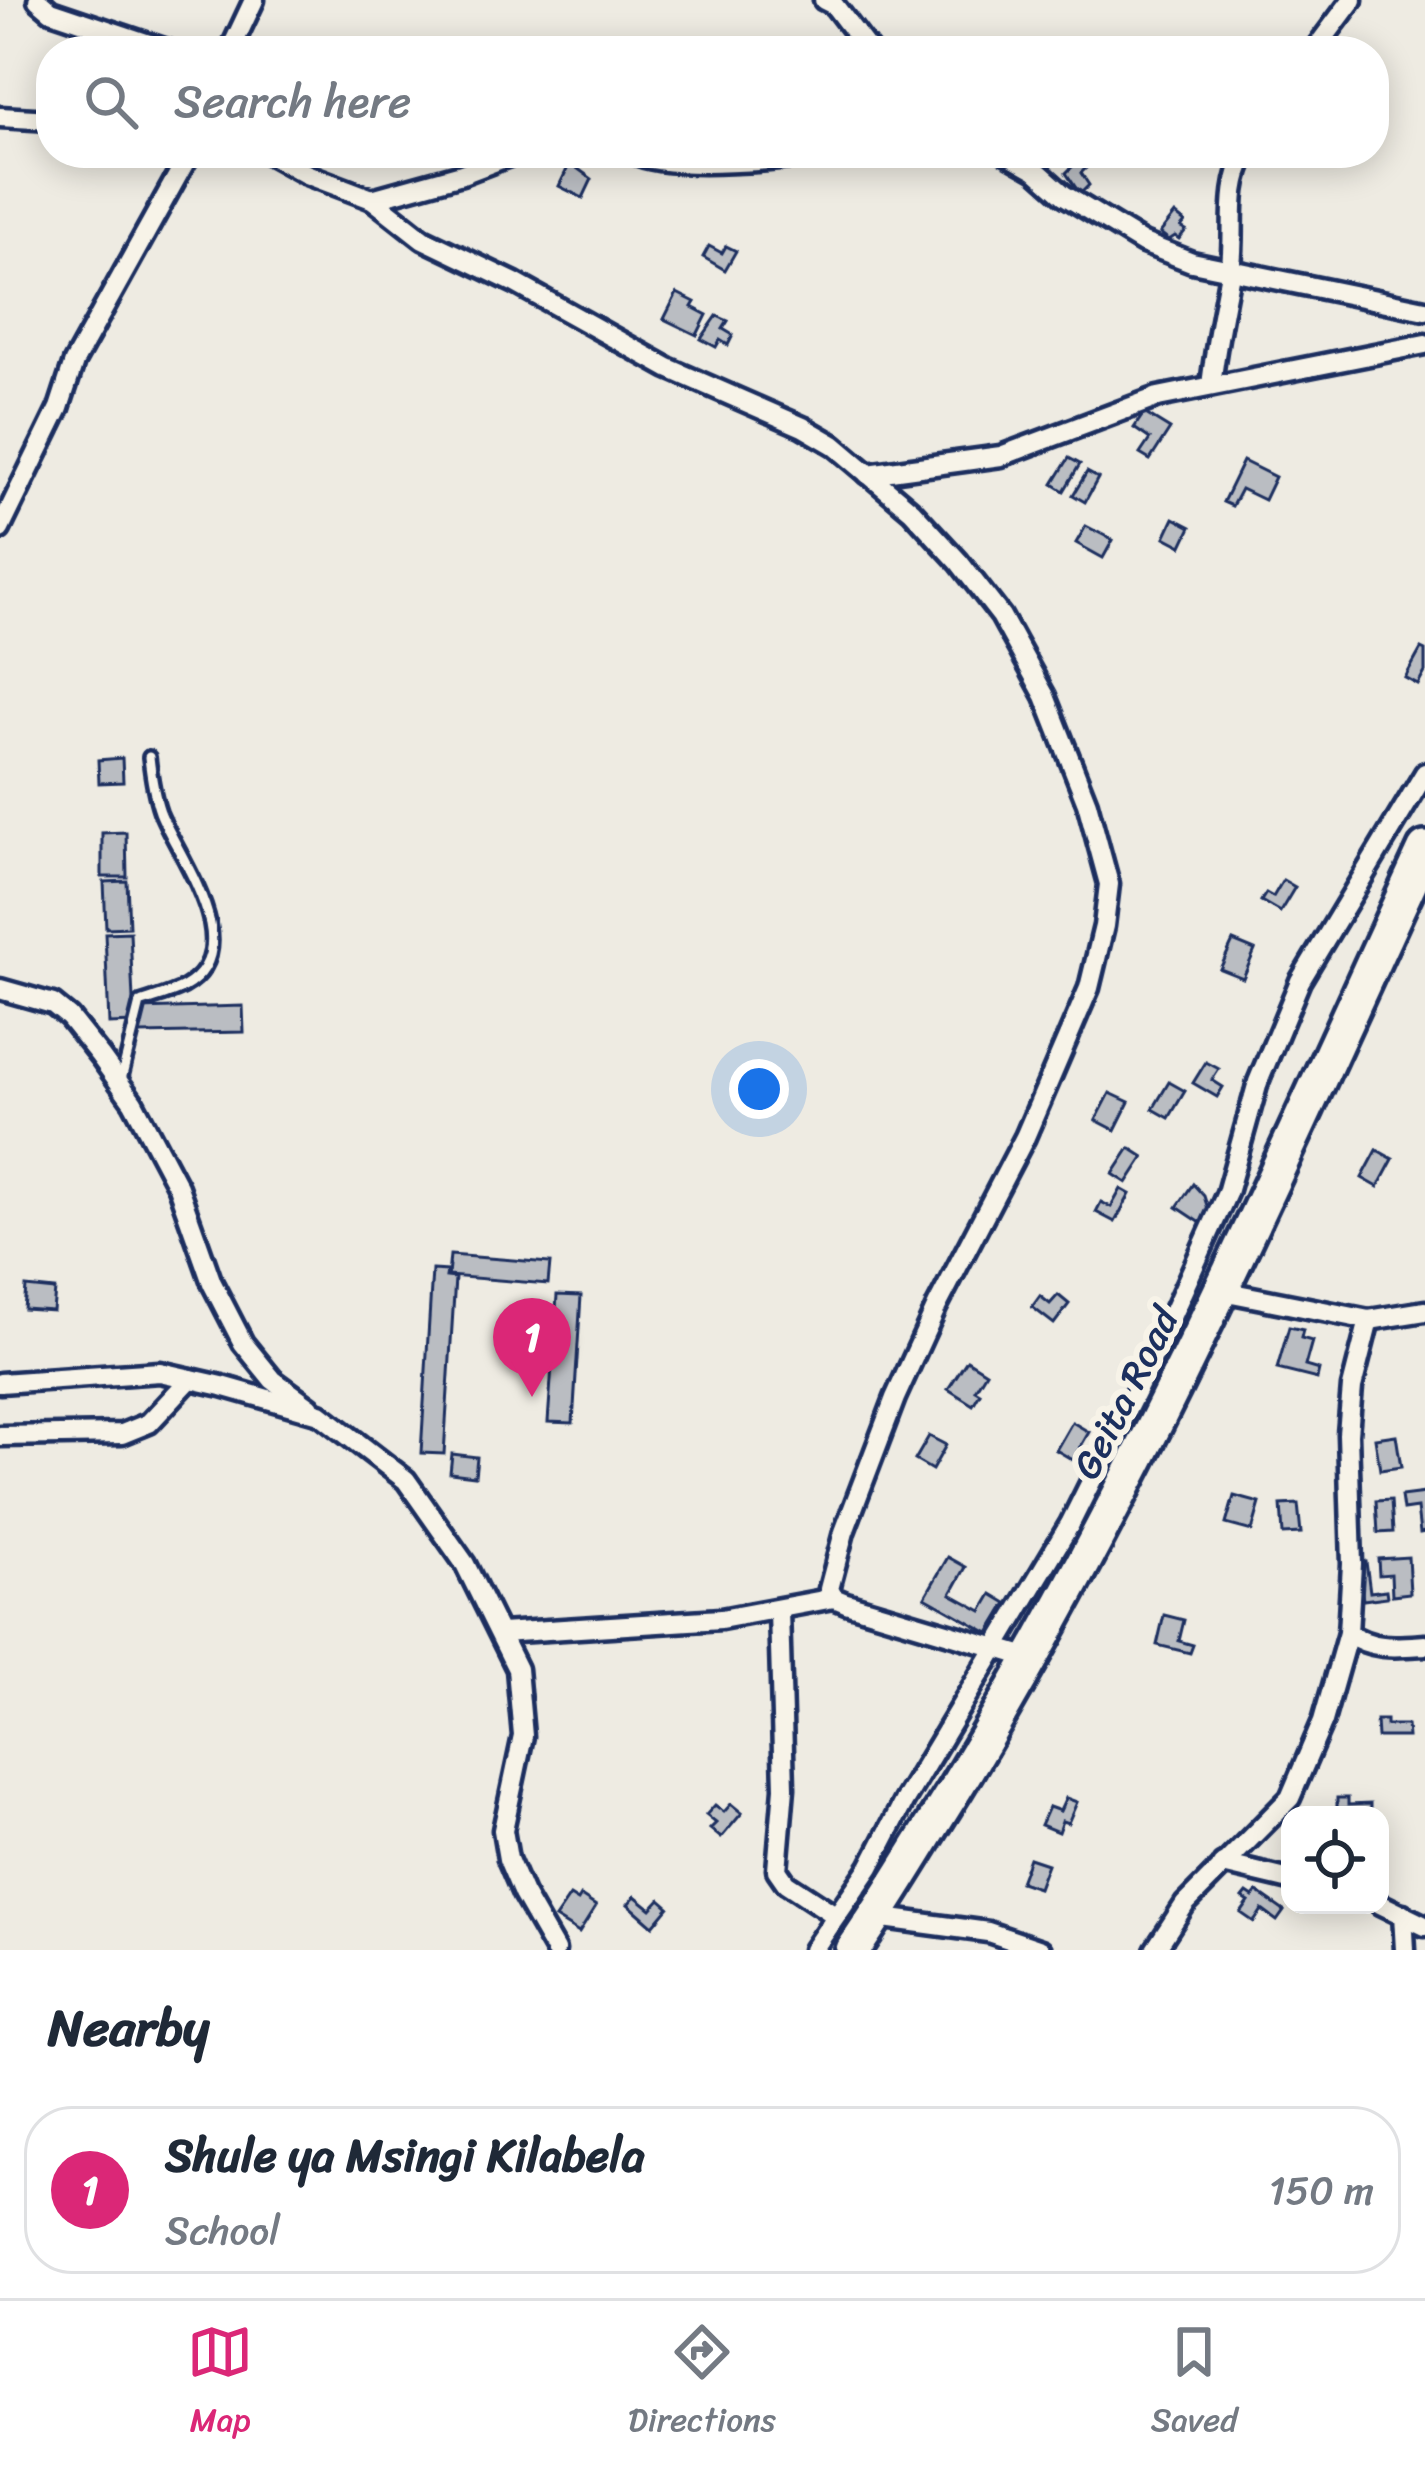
<!DOCTYPE html>
<style>
body{margin:0;font-family:Sriracha,sans-serif;background:#f6f6f7;color:#1f2937}
.controls{position:absolute;right:36px;bottom:36px;display:grid;overflow:hidden;border-radius:24px;box-shadow:0 6px 30px #0003}
.controls button{width:108px;height:108px;display:grid;place-items:center;padding:0;border:0;border-bottom:3px solid #e0e1e3;background:#fff;color:#1f2937;font:60px sans-serif}
.you{position:absolute;left:759px;top:1089px;width:42px;height:42px;margin:-30px;border:9px solid #fff;border-radius:50%;background:#1a73e8;box-shadow:0 0 0 18px #1a73e833}
.badge{display:grid;place-items:center;width:78px;height:78px;border-radius:50%;background:#db2777;color:#fff;font-size:39px;font-weight:700}
.pin{position:absolute;translate:-50% -99px;filter:drop-shadow(0 3px 6px #0008)}
.pin::after{content:'';position:absolute;top:63px;width:42px;height:36px;background:inherit;clip-path:polygon(0 0,100% 0,50% 100%)}
.list{margin:0;padding:0;list-style:none}
h2{display:flex;justify-content:space-between;align-items:center;height:156px;margin:0;padding:0 48px;font-size:51px}
h2 small{font-size:39px;font-weight:400;color:#747a83}
.list li{display:grid;grid-template-columns:78px 1fr auto;gap:36px;align-items:center;box-sizing:border-box;height:168px;margin:0 24px 24px;padding:0 24px;border:3px solid #e0e1e3;border-radius:48px}
.list b{display:block;font-size:45px;white-space:nowrap}
.list p{margin:0;font-size:39px;white-space:nowrap;color:#747a83}
.list em{font-size:39px;font-style:normal;color:#747a83}
.icon{flex:none;width:66px;height:66px;fill:none;stroke:currentColor;stroke-width:2;stroke-linecap:round;stroke-linejoin:round}
.map{position:relative;flex:none;width:1425px;height:1950px;overflow:hidden}
.search{position:absolute;background:#fff;box-shadow:0 6px 30px #0003;left:36px;right:36px;top:36px;height:132px;display:flex;align-items:center;gap:30px;box-sizing:border-box;padding:0 42px;border-radius:48px;color:#747a83;font-size:45px}
.sheet{height:348px;background:#fff}
nav{display:flex;justify-content:space-around;align-items:center;box-sizing:border-box;height:168px;border-top:3px solid #e0e1e3;background:#fff;font-size:33px;color:#747a83}
nav a{display:grid;justify-items:center;gap:6px}
nav .on{color:#db2777}
.map>svg:first-child{display:block}
.building{fill:#babdc2;stroke:#1b2f5e;stroke-width:3}
.lines{fill:none;stroke-linecap:round;stroke-linejoin:round}
.lane-casing{stroke:#1b2f5e;stroke-width:18}
.street-casing{stroke:#1b2f5e;stroke-width:27}
.highway-casing{stroke:#1b2f5e;stroke-width:42}
.lane{stroke:#f7f3e8;stroke-width:9}
.street{stroke:#f7f3e8;stroke-width:18}
.highway{stroke:#f7f3e8;stroke-width:33}
.labels{text-anchor:middle;dominant-baseline:central;stroke-width:12;stroke-linejoin:round;paint-order:stroke}
.street-label{font-size:39px;fill:#1b2f5e;stroke:#f7f3e8}
</style>
<div class="map">
<svg width="1425" height="1950" viewBox="0 0 1425 1950">
<rect width="100%" height="100%" fill="#eeebe2"/>
<filter id="ink" filterUnits="userSpaceOnUse"><feTurbulence type="fractalNoise" baseFrequency=".00833" numOctaves="2"/><feDisplacementMap in="SourceGraphic" scale="24" xChannelSelector="R" yChannelSelector="G"/><feConvolveMatrix kernelMatrix="1 2 1 2 8 2 1 2 1" color-interpolation-filters="sRGB"/></filter>
<g filter="url(#ink)">
<g class="building">
<path d="M 1080,159 L 1088,166 L 1081,173 L 1089,185 L 1080,194 L 1066,173 Z"/>
<path d="M 570,163 L 592,179 L 583,198 L 559,186 Z"/>
<path d="M 1175,214 L 1185,222 L 1181,227 L 1186,230 L 1179,239 L 1175,236 L 1169,240 L 1160,233 Z"/>
<path d="M 709,246 L 722,253 L 726,246 L 736,251 L 725,270 L 703,257 Z"/>
<path d="M 677,293 L 695,302 L 692,307 L 707,315 L 697,335 L 664,319 Z"/>
<path d="M 717,316 L 728,321 L 723,329 L 733,335 L 728,345 L 720,340 L 716,347 L 701,339 Z"/>
<path d="M 1144,413 L 1170,429 L 1150,460 L 1140,454 L 1150,439 L 1134,428 Z"/>
<path d="M 1069,458 L 1080,464 L 1064,491 L 1053,484 Z"/>
<path d="M 1243,461 L 1275,477 L 1264,500 L 1241,489 L 1232,506 L 1223,502 Z"/>
<path d="M 1087,472 L 1098,478 L 1085,502 L 1073,495 Z"/>
<path d="M 1174,518 L 1191,527 L 1182,546 L 1165,537 Z"/>
<path d="M 1086,526 L 1113,540 L 1103,558 L 1076,543 Z"/>
<path d="M 1421,649 L 1425,651 L 1425,672 L 1418,685 L 1405,678 Z"/>
<path d="M 122,758 L 123,782 L 99,783 L 98,760 Z"/>
<path d="M 126,832 L 127,877 L 102,877 L 102,833 Z"/>
<path d="M 1283,880 L 1295,887 L 1280,912 L 1261,901 L 1266,893 L 1273,897 Z"/>
<path d="M 127,881 L 129,927 L 106,928 L 104,882 Z"/>
<path d="M 130,932 L 134,1023 L 109,1024 L 105,933 Z"/>
<path d="M 1233,941 L 1255,950 L 1243,978 L 1220,969 Z"/>
<path d="M 243,1006 L 244,1032 L 140,1034 L 139,1009 Z"/>
<path d="M 1206,1062 L 1219,1069 L 1212,1080 L 1223,1087 L 1217,1097 L 1193,1083 Z"/>
<path d="M 1169,1082 L 1185,1091 L 1169,1118 L 1153,1109 Z"/>
<path d="M 1110,1093 L 1129,1102 L 1115,1130 L 1096,1120 Z"/>
<path d="M 1130,1148 L 1144,1157 L 1127,1183 L 1113,1174 Z"/>
<path d="M 1377,1150 L 1393,1159 L 1378,1187 L 1362,1178 Z"/>
<path d="M 1193,1184 L 1204,1196 L 1209,1212 L 1201,1223 L 1177,1207 Z"/>
<path d="M 1121,1189 L 1130,1194 L 1115,1222 L 1096,1212 L 1101,1202 L 1111,1207 Z"/>
<path d="M 450,1255 L 550,1263 L 548,1284 L 448,1276 Z"/>
<path d="M 432,1270 L 447,1271 L 446,1277 L 455,1278 L 444,1454 L 421,1453 Z"/>
<path d="M 26,1287 L 55,1290 L 53,1311 L 24,1309 Z"/>
<path d="M 557,1295 L 581,1296 L 573,1423 L 548,1422 Z"/>
<path d="M 1058,1295 L 1069,1304 L 1054,1324 L 1032,1307 L 1040,1296 L 1050,1304 Z"/>
<path d="M 1289,1327 L 1303,1330 L 1301,1338 L 1312,1341 L 1305,1366 L 1319,1370 L 1317,1379 L 1277,1369 Z"/>
<path d="M 967,1360 L 986,1372 L 975,1390 L 980,1393 L 973,1405 L 948,1389 Z"/>
<path d="M 1072,1422 L 1089,1432 L 1073,1460 L 1056,1450 Z"/>
<path d="M 1396,1435 L 1401,1467 L 1380,1470 L 1375,1438 Z"/>
<path d="M 929,1436 L 946,1445 L 932,1470 L 915,1460 Z"/>
<path d="M 452,1454 L 477,1457 L 475,1476 L 450,1473 Z"/>
<path d="M 1425,1493 L 1425,1532 L 1420,1533 L 1417,1508 L 1403,1510 L 1401,1496 Z"/>
<path d="M 1234,1496 L 1260,1503 L 1252,1531 L 1226,1524 Z"/>
<path d="M 1391,1500 L 1393,1532 L 1378,1533 L 1376,1501 Z"/>
<path d="M 1298,1504 L 1301,1533 L 1283,1534 L 1281,1505 Z"/>
<path d="M 948,1557 L 966,1567 L 951,1594 L 982,1611 L 992,1594 L 1007,1603 L 989,1633 L 925,1597 Z"/>
<path d="M 1408,1557 L 1410,1593 L 1392,1595 L 1391,1574 L 1379,1575 L 1378,1559 Z"/>
<path d="M 1366,1562 L 1370,1592 L 1386,1590 L 1387,1597 L 1363,1600 L 1358,1563 Z"/>
<path d="M 1164,1615 L 1184,1620 L 1179,1641 L 1193,1645 L 1190,1653 L 1157,1645 Z"/>
<path d="M 1376,1720 L 1386,1720 L 1386,1725 L 1407,1725 L 1408,1737 L 1377,1737 Z"/>
<path d="M 1066,1798 L 1077,1802 L 1068,1823 L 1062,1821 L 1058,1832 L 1041,1825 L 1049,1807 L 1060,1811 Z"/>
<path d="M 1337,1798 L 1348,1798 L 1348,1805 L 1370,1804 L 1370,1815 L 1337,1815 Z"/>
<path d="M 731,1804 L 742,1813 L 721,1838 L 710,1829 L 716,1823 L 706,1815 L 715,1805 L 724,1812 Z"/>
<path d="M 1029,1858 L 1047,1864 L 1038,1888 L 1020,1882 Z"/>
<path d="M 1257,1892 L 1284,1911 L 1277,1921 L 1262,1910 L 1254,1922 L 1241,1913 L 1249,1902 L 1243,1898 L 1247,1893 L 1253,1897 Z"/>
<path d="M 570,1896 L 578,1901 L 581,1896 L 596,1906 L 579,1933 L 555,1918 Z"/>
<path d="M 635,1896 L 651,1909 L 660,1899 L 669,1907 L 653,1926 L 628,1904 Z"/>
</g>
<g class="lines">
<g class="lane-casing">
<path id="lane" d="M 120,1084 L 140,1003 C 154,998 171,994 184,987 C 251,949 178,858 160,812 C 154,795 151,775 149,757"/>
</g>
<g class="street-casing">
<g id="street">
<path d="M 38,0 L 51,11 L 170,51"/>
<path d="M 824,0 L 834,5 L 869,51"/>
<path d="M 230,51 L 254,0"/>
<path d="M 1314,51 L 1352,0"/>
<path d="M 0,117 L 51,120"/>
<path d="M 268,153 L 306,174 L 372,199 L 423,239 L 515,283 L 668,368 L 803,427 L 834,445 L 912,511 L 959,562 L 1001,616 L 1045,696 L 1087,803 L 1109,884 L 1104,926 L 1089,988 L 1025,1137 L 937,1306 L 895,1398 L 844,1532 L 829,1589 L 834,1598 L 846,1603 L 1034,1659"/>
<path d="M 634,153 C 669,172 790,159 832,153"/>
<path d="M 1006,153 L 1036,170 L 1064,195 L 1143,243 L 1192,262 L 1425,310"/>
<path d="M 372,199 L 462,174 L 517,153"/>
<path d="M 1211,386 C 1215,348 1223,311 1230,273 C 1237,231 1225,193 1246,153"/>
<path d="M 868,474 L 1001,456 L 1158,397 L 1425,344"/>
<path d="M 0,529 L 59,408 L 74,362 L 190,153"/>
<path d="M 0,989 L 53,1004 L 69,1017 L 100,1056 L 133,1102 L 178,1187 L 212,1283 L 243,1343 L 273,1380 L 310,1407"/>
<path d="M 1222,1291 L 1369,1320 L 1425,1311"/>
<path d="M 0,1383 L 160,1372 L 222,1386 L 320,1414 L 406,1480 L 465,1564 L 517,1669 L 523,1736 L 503,1830 L 508,1859 L 523,1894 L 555,1950"/>
<path d="M 0,1436 L 122,1434 L 149,1423 L 190,1379"/>
<path d="M 779,1611 L 784,1788 L 777,1870 L 786,1883 L 835,1915"/>
<path d="M 501,1633 L 721,1619 L 834,1598"/>
<path d="M 1348,1633 C 1372,1650 1396,1647 1425,1645"/>
<path d="M 1223,1864 L 1290,1880"/>
<path d="M 1380,1904 L 1425,1926"/>
<path d="M 1403,1914 L 1405,1950"/>
<path d="M 876,1917 L 988,1932 L 1041,1950"/>
<path d="M 813,1950 L 870,1867 L 904,1801 L 1070,1524 L 1153,1357 L 1227,1193 L 1258,1082 L 1300,981 L 1425,773"/>
<path d="M 1155,1950 L 1185,1904 L 1290,1798 L 1323,1721 L 1348,1633 L 1352,1564 L 1348,1434 L 1352,1387 L 1369,1320"/>
</g>
</g>
<g class="highway-casing">
<path id="highway" d="M 853,1950 C 889,1898 921,1843 955,1789 C 1138,1489 1278,1168 1425,849"/>
</g>
<use href="#lane" class="lane"/>
<use href="#street" class="street"/>
<use href="#highway" class="highway"/>
</g>
</g>
<g class="labels">
<g class="street-label">
<text transform="translate(1125 1393) rotate(-63)">Geita Road</text>
</g>
</g>
</svg>
<div class="controls">
<button><svg class="icon" aria-label="locate" viewBox="0 0 24 24"><circle cx="12" cy="12" r="6"/><path d="M12 2v4M12 18v4M2 12h4M18 12h4"/></svg></button>
</div>
<div class="you"></div>
<div class="pin badge" style="left:532px;top:1397px">1</div>
<div class="search"><svg class="icon" aria-label="search" viewBox="0 0 24 24"><circle cx="10" cy="10" r="6"/><path d="M15 15l6 6"/></svg>Search here</div>
</div>
<section class="sheet">
<h2>Nearby<small></small></h2>
<ul class="list">
<li><span class="badge">1</span><div><b>Shule ya Msingi Kilabela</b><p>School</p></div><em>150 m</em></li>
</ul>
</section>
<nav>
<a class="on"><svg class="icon" aria-label="map" viewBox="0 0 24 24"><path d="M3 6l6-2 6 2 6-2v14l-6 2-6-2-6 2zM9 4v14M15 6v14"/></svg>Map</a>
<a><svg class="icon" aria-label="directions" viewBox="0 0 24 24"><path d="M12 3l9 9-9 9-9-9zM9 14v-3h6M13 9l2 2-2 2"/></svg>Directions</a>
<a><svg class="icon" aria-label="saved" viewBox="0 0 24 24"><path d="M7 4h10v16l-5-4-5 4z"/></svg>Saved</a>
</nav>
